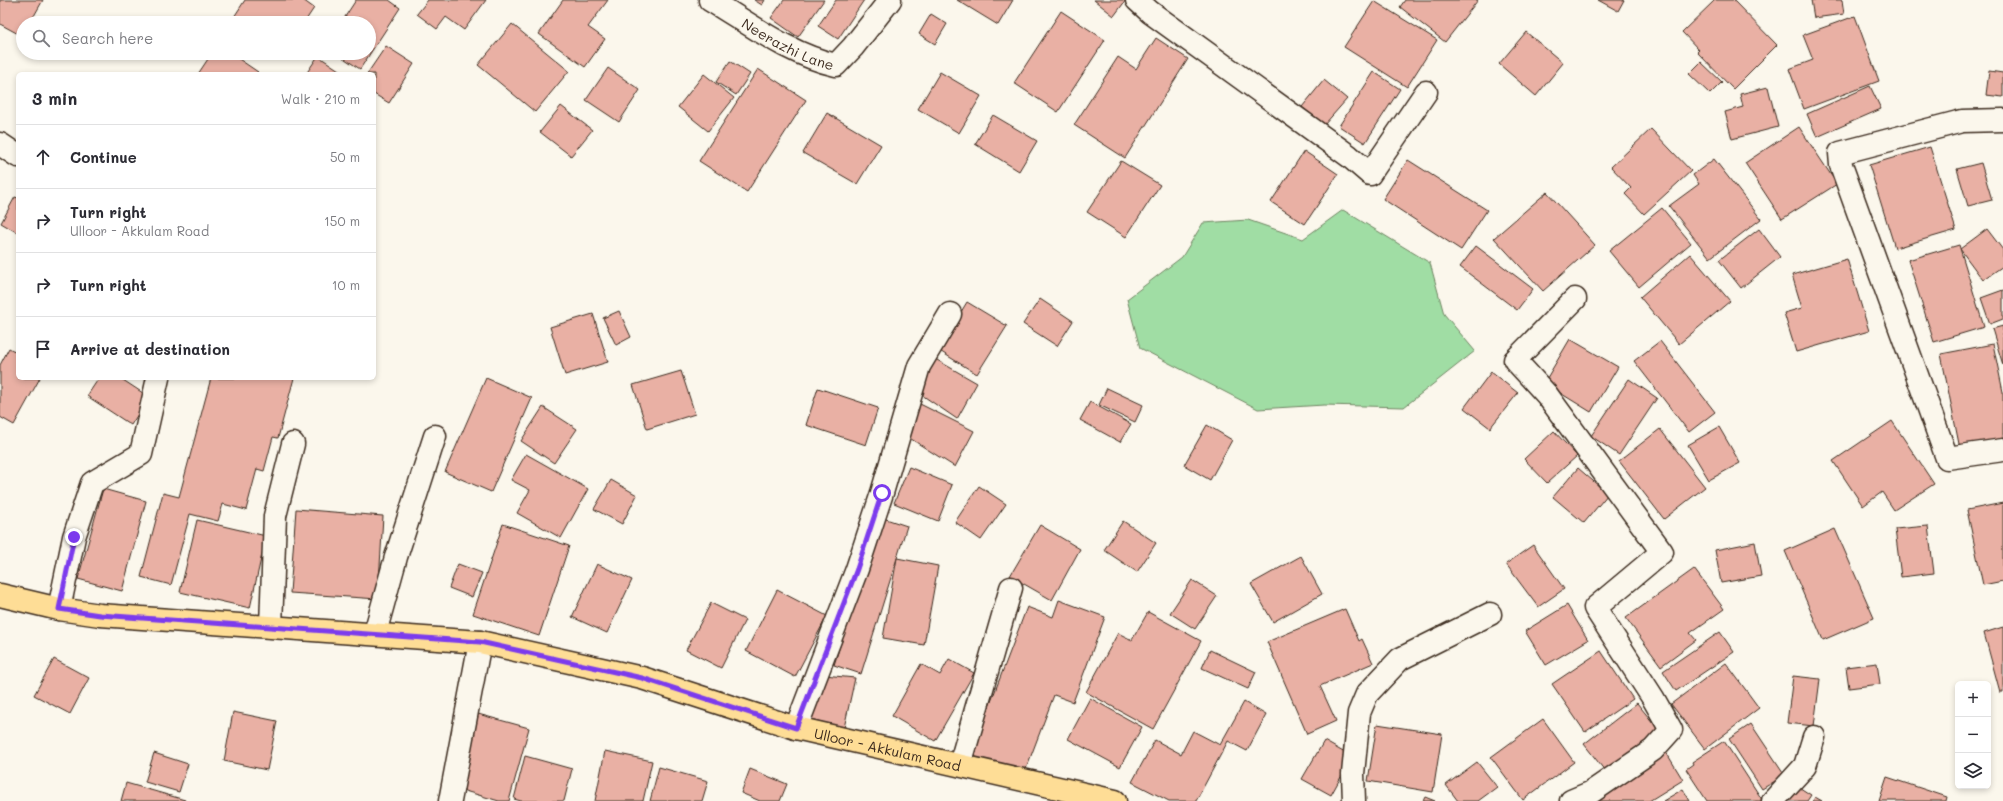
<!DOCTYPE html>
<meta charset="utf-8">
<style>
body{margin:0;font-family:Mali,sans-serif;background:#f7f7f7;color:#2b2b33}
.controls{position:absolute;right:12px;bottom:12px;display:grid;overflow:hidden;border-radius:6px;box-shadow:0 2px 6px #0003}
.controls button{width:36px;height:36px;display:grid;place-items:center;padding:0;border:0;border-bottom:1px solid #e1e1e2;background:#fff;color:#2b2b33;font:20px sans-serif}
.stop{position:absolute;width:12px;height:12px;margin:-9px;border:3px solid #7c3aed;border-radius:50%;background:#fff}
.stop.end{background:#7c3aed;border-color:#fff;box-shadow:0 1px 4px #0008}
.list{margin:0;padding:0;list-style:none}
h2{display:flex;justify-content:space-between;align-items:center;height:52px;margin:0;padding:0 16px;font-size:17px}
h2 small{font-size:13px;font-weight:400;color:#7c7c81}
.list li{display:grid;grid-template-columns:26px 1fr auto;gap:12px;align-items:center;box-sizing:border-box;height:64px;padding:0 16px;border-top:1px solid #e1e1e2}
.list b{display:block;font-size:15px;white-space:nowrap}
.list p{margin:0;font-size:13px;white-space:nowrap;color:#7c7c81}
.list em{font-size:13px;font-style:normal;color:#7c7c81}
.icon{flex:none;width:22px;height:22px;fill:none;stroke:currentColor;stroke-width:2;stroke-linecap:round;stroke-linejoin:round}
.map{position:relative;flex:none;width:2003px;height:801px;overflow:hidden}
.search{position:absolute;background:#fff;box-shadow:0 2px 6px #0003;left:16px;top:16px;width:360px;height:44px;display:flex;align-items:center;gap:10px;box-sizing:border-box;padding:0 14px;border-radius:22px;color:#7c7c81;font-size:15px}
.panel{position:absolute;background:#fff;box-shadow:0 2px 6px #0003;left:16px;top:72px;width:360px;height:308px;border-radius:6px}
.map>svg:first-child{display:block}
.green{fill:#a0dda4;stroke:#6e8461}
.building{fill:#e9b0a4;stroke:#3b2a1e}
.lines{fill:none;stroke-linecap:round;stroke-linejoin:round}
.minor-casing{stroke:#3b2a1e;stroke-width:25}
.major-casing{stroke:#3b2a1e;stroke-width:25}
.minor{stroke:#fbf7ec;stroke-width:22}
.major{stroke:#fedd96;stroke-width:22}
.route{stroke:#7c3aed;stroke-width:5}
.labels{text-anchor:middle;dominant-baseline:central;stroke-width:3.5;stroke-linejoin:round;paint-order:stroke}
.street-label{font-size:14px;fill:#3b2a1e;stroke:#fbf7ec}
</style>
<div class="map">
<svg width="2003" height="801" viewBox="0 0 2003 801">
<rect width="100%" height="100%" fill="#fbf7ec"/>
<filter id="ink" filterUnits="userSpaceOnUse"><feTurbulence type="fractalNoise" baseFrequency=".025" numOctaves="2"/><feDisplacementMap in="SourceGraphic" scale="8" xChannelSelector="R" yChannelSelector="G"/><feConvolveMatrix kernelMatrix="1 2 1 2 8 2 1 2 1" color-interpolation-filters="sRGB"/></filter>
<g filter="url(#ink)">
<path class="green" d="M 1343,210 L 1430,263 L 1444,314 L 1475,351 L 1404,407 L 1324,405 L 1258,409 L 1140,348 L 1127,299 L 1182,257 L 1203,223 L 1248,220 L 1303,239 Z"/>
<g class="building">
<path d="M 0,0 L 43,0 L 30,23 L 23,23 L 22,36 L 0,24 Z"/>
<path d="M 245,0 L 303,0 L 314,8 L 304,23 L 243,23 L 234,17 Z"/>
<path d="M 356,0 L 389,0 L 400,8 L 360,69 L 336,53 L 369,53 L 369,23 L 341,23 Z"/>
<path d="M 428,0 L 486,0 L 464,30 L 446,17 L 437,29 L 417,14 Z"/>
<path d="M 563,0 L 608,0 L 588,27 L 605,39 L 585,67 L 539,34 Z"/>
<path d="M 754,0 L 765,0 L 762,5 Z"/>
<path d="M 784,0 L 824,0 L 798,37 L 771,18 Z"/>
<path d="M 836,0 L 864,0 L 838,39 L 818,26 Z"/>
<path d="M 957,0 L 1013,0 L 998,25 Z"/>
<path d="M 1094,0 L 1126,0 L 1114,16 Z"/>
<path d="M 1405,0 L 1478,0 L 1445,42 L 1400,7 Z"/>
<path d="M 1598,0 L 1624,0 L 1618,11 Z"/>
<path d="M 1715,0 L 1733,0 L 1777,45 L 1733,89 L 1697,52 L 1699,50 L 1682,32 Z"/>
<path d="M 1811,0 L 1842,0 L 1844,14 L 1814,18 Z"/>
<path d="M 1374,1 L 1437,40 L 1407,87 L 1344,47 Z"/>
<path d="M 1061,11 L 1105,40 L 1058,112 L 1014,83 Z"/>
<path d="M 931,14 L 947,24 L 935,44 L 919,34 Z"/>
<path d="M 1855,16 L 1879,81 L 1804,109 L 1789,69 L 1813,60 L 1803,35 Z"/>
<path d="M 512,24 L 569,71 L 535,112 L 478,65 Z"/>
<path d="M 1526,32 L 1563,63 L 1536,96 L 1499,64 Z"/>
<path d="M 1156,38 L 1188,59 L 1125,158 L 1074,125 L 1118,57 L 1136,69 Z"/>
<path d="M 386,46 L 414,64 L 389,103 L 374,94 L 374,74 L 367,74 Z"/>
<path d="M 212,53 L 230,53 L 258,72 L 256,74 L 198,74 Z"/>
<path d="M 318,56 L 345,74 L 306,74 Z"/>
<path d="M 730,61 L 750,74 L 736,95 L 716,82 Z"/>
<path d="M 1701,62 L 1722,82 L 1710,94 L 1689,74 Z"/>
<path d="M 608,68 L 640,90 L 619,122 L 586,100 Z"/>
<path d="M 758,69 L 806,100 L 747,192 L 699,161 Z"/>
<path d="M 1989,71 L 2003,73 L 2003,97 L 1986,95 Z"/>
<path d="M 940,72 L 981,96 L 959,133 L 918,109 Z"/>
<path d="M 1374,72 L 1400,89 L 1365,143 L 1339,126 Z"/>
<path d="M 704,74 L 734,98 L 708,131 L 678,107 Z"/>
<path d="M 1324,80 L 1347,99 L 1324,125 L 1302,107 Z"/>
<path d="M 1870,86 L 1881,109 L 1817,137 L 1807,114 Z"/>
<path d="M 1768,87 L 1778,127 L 1732,139 L 1725,112 L 1743,107 L 1740,94 Z"/>
<path d="M 561,106 L 592,130 L 571,156 L 540,132 Z"/>
<path d="M 827,113 L 881,145 L 857,184 L 803,153 Z"/>
<path d="M 993,115 L 1037,141 L 1019,171 L 975,144 Z"/>
<path d="M 1799,127 L 1837,184 L 1782,219 L 1745,163 Z"/>
<path d="M 1651,129 L 1691,171 L 1644,214 L 1625,194 L 1631,188 L 1611,167 Z"/>
<path d="M 1930,147 L 1956,230 L 1895,248 L 1869,165 Z"/>
<path d="M 1304,151 L 1338,174 L 1305,224 L 1271,202 Z"/>
<path d="M 1714,159 L 1761,219 L 1710,258 L 1669,206 L 1699,184 L 1693,175 Z"/>
<path d="M 1408,160 L 1487,210 L 1461,250 L 1383,199 Z"/>
<path d="M 1121,161 L 1160,185 L 1126,237 L 1087,212 Z"/>
<path d="M 1981,163 L 1992,200 L 1968,206 L 1957,169 Z"/>
<path d="M 1547,192 L 1595,245 L 1543,291 L 1494,238 Z"/>
<path d="M 15,197 L 18,198 L 18,233 L 1,223 Z"/>
<path d="M 1662,208 L 1691,243 L 1639,287 L 1609,251 Z"/>
<path d="M 1759,229 L 1780,257 L 1741,288 L 1719,260 Z"/>
<path d="M 1987,229 L 2003,250 L 2003,266 L 1983,280 L 1960,249 Z"/>
<path d="M 1959,245 L 1984,327 L 1934,342 L 1908,260 Z"/>
<path d="M 1476,246 L 1533,289 L 1517,310 L 1460,267 Z"/>
<path d="M 1690,254 L 1730,301 L 1679,344 L 1640,297 Z"/>
<path d="M 1847,259 L 1869,331 L 1796,352 L 1784,313 L 1802,308 L 1792,275 Z"/>
<path d="M 2003,290 L 2003,319 L 1990,324 L 1981,298 Z"/>
<path d="M 1040,299 L 1073,321 L 1057,346 L 1023,324 Z"/>
<path d="M 967,302 L 1007,326 L 977,374 L 938,350 Z"/>
<path d="M 619,311 L 631,337 L 616,345 L 603,318 Z"/>
<path d="M 593,314 L 608,362 L 565,375 L 550,327 Z"/>
<path d="M 2003,326 L 2003,365 L 1992,329 Z"/>
<path d="M 1570,339 L 1618,367 L 1591,412 L 1544,383 Z"/>
<path d="M 1660,341 L 1715,412 L 1689,432 L 1634,361 Z"/>
<path d="M 1993,344 L 2003,392 L 2003,440 L 1960,449 L 1941,354 Z"/>
<path d="M 9,348 L 18,353 L 18,378 L 40,378 L 14,425 L 0,417 L 0,365 Z"/>
<path d="M 930,356 L 977,383 L 957,419 L 919,393 Z"/>
<path d="M 681,371 L 695,414 L 647,429 L 633,385 Z"/>
<path d="M 1491,372 L 1518,393 L 1490,428 L 1464,408 Z"/>
<path d="M 99,378 L 120,378 L 149,397 L 131,425 L 87,396 Z"/>
<path d="M 211,378 L 294,378 L 278,438 L 273,437 L 264,471 L 257,469 L 246,510 L 223,504 L 218,521 L 190,514 L 171,585 L 141,577 L 163,493 L 179,497 Z"/>
<path d="M 486,378 L 532,398 L 491,492 L 445,472 Z"/>
<path d="M 1629,379 L 1657,398 L 1619,455 L 1591,436 Z"/>
<path d="M 818,388 L 878,408 L 866,445 L 806,425 Z"/>
<path d="M 1107,388 L 1143,405 L 1135,422 L 1099,405 Z"/>
<path d="M 916,402 L 974,431 L 955,467 L 908,437 Z"/>
<path d="M 1090,402 L 1131,424 L 1120,442 L 1080,420 Z"/>
<path d="M 543,407 L 577,429 L 554,463 L 521,441 Z"/>
<path d="M 1892,421 L 1934,484 L 1894,510 L 1882,492 L 1863,506 L 1833,461 Z"/>
<path d="M 1207,425 L 1232,440 L 1210,480 L 1184,465 Z"/>
<path d="M 1719,427 L 1740,463 L 1709,480 L 1688,445 Z"/>
<path d="M 1660,429 L 1705,487 L 1664,519 L 1619,461 Z"/>
<path d="M 1554,431 L 1577,456 L 1547,483 L 1524,459 Z"/>
<path d="M 526,454 L 588,489 L 561,538 L 517,513 L 530,490 L 511,480 Z"/>
<path d="M 909,467 L 952,485 L 938,521 L 894,503 Z"/>
<path d="M 1578,468 L 1608,494 L 1584,523 L 1553,497 Z"/>
<path d="M 611,480 L 637,495 L 622,524 L 594,509 Z"/>
<path d="M 979,486 L 1006,504 L 981,540 L 955,522 Z"/>
<path d="M 103,489 L 146,501 L 122,591 L 78,579 Z"/>
<path d="M 2003,503 L 2003,581 L 1983,585 L 1967,510 Z"/>
<path d="M 296,509 L 383,516 L 378,599 L 290,593 Z"/>
<path d="M 880,517 L 907,526 L 861,674 L 834,665 Z"/>
<path d="M 197,520 L 266,536 L 250,608 L 180,592 Z"/>
<path d="M 1123,521 L 1156,543 L 1137,572 L 1104,550 Z"/>
<path d="M 503,524 L 569,546 L 539,636 L 473,614 Z"/>
<path d="M 1040,525 L 1080,549 L 1052,600 L 1010,576 Z"/>
<path d="M 1928,526 L 1934,573 L 1901,577 L 1895,529 Z"/>
<path d="M 1835,529 L 1874,618 L 1823,640 L 1785,551 Z"/>
<path d="M 1755,542 L 1761,576 L 1721,583 L 1715,550 Z"/>
<path d="M 1533,545 L 1564,589 L 1538,607 L 1506,564 Z"/>
<path d="M 1301,556 L 1322,594 L 1273,622 L 1251,584 Z"/>
<path d="M 897,558 L 938,566 L 924,645 L 883,638 Z"/>
<path d="M 458,564 L 482,573 L 472,597 L 449,588 Z"/>
<path d="M 597,564 L 632,580 L 607,633 L 572,617 Z"/>
<path d="M 1694,569 L 1724,609 L 1690,633 L 1696,640 L 1661,666 L 1626,618 Z"/>
<path d="M 1192,580 L 1217,596 L 1195,629 L 1170,613 Z"/>
<path d="M 777,590 L 827,616 L 795,677 L 746,651 Z"/>
<path d="M 1059,600 L 1105,617 L 1073,702 L 1054,695 L 1023,777 L 970,757 L 1027,607 L 1053,617 Z"/>
<path d="M 711,603 L 745,620 L 721,668 L 686,650 Z"/>
<path d="M 1567,605 L 1588,640 L 1546,665 L 1525,631 Z"/>
<path d="M 1345,609 L 1359,641 L 1362,639 L 1373,663 L 1320,686 L 1336,721 L 1307,734 L 1267,642 Z"/>
<path d="M 1148,612 L 1201,641 L 1153,729 L 1086,692 L 1118,633 L 1132,640 Z"/>
<path d="M 2003,627 L 2003,692 L 2000,692 L 1984,633 Z"/>
<path d="M 1720,632 L 1734,652 L 1676,691 L 1663,671 Z"/>
<path d="M 1210,650 L 1256,672 L 1248,689 L 1202,668 Z"/>
<path d="M 1601,651 L 1633,699 L 1585,732 L 1552,684 Z"/>
<path d="M 54,659 L 89,678 L 70,714 L 34,695 Z"/>
<path d="M 949,659 L 974,673 L 935,741 L 892,716 L 921,664 L 940,675 Z"/>
<path d="M 1726,663 L 1759,708 L 1705,749 L 1671,704 Z"/>
<path d="M 1877,663 L 1880,684 L 1849,688 L 1846,667 Z"/>
<path d="M 824,675 L 855,678 L 844,728 L 810,719 Z"/>
<path d="M 1793,676 L 1820,679 L 1814,726 L 1787,723 Z"/>
<path d="M 1090,698 L 1142,727 L 1120,767 L 1068,739 Z"/>
<path d="M 1244,702 L 1266,715 L 1247,751 L 1228,741 L 1196,801 L 1169,801 L 1132,782 L 1155,740 L 1181,754 L 1193,731 L 1220,745 Z"/>
<path d="M 1637,703 L 1662,734 L 1609,776 L 1584,744 Z"/>
<path d="M 233,712 L 277,721 L 267,770 L 224,761 Z"/>
<path d="M 478,714 L 529,728 L 509,801 L 499,801 L 458,789 Z"/>
<path d="M 1543,719 L 1574,762 L 1523,800 L 1491,757 Z"/>
<path d="M 1377,724 L 1442,734 L 1433,792 L 1368,781 Z"/>
<path d="M 1751,724 L 1785,775 L 1762,789 L 1729,739 Z"/>
<path d="M 1324,741 L 1352,757 L 1331,795 L 1302,779 Z"/>
<path d="M 1724,741 L 1763,801 L 1707,801 L 1686,769 L 1693,764 L 1692,762 Z"/>
<path d="M 605,751 L 652,761 L 643,801 L 595,801 Z"/>
<path d="M 1666,752 L 1683,780 L 1649,801 L 1586,801 Z"/>
<path d="M 154,753 L 188,764 L 179,792 L 145,782 Z"/>
<path d="M 525,756 L 572,769 L 564,801 L 521,801 L 514,799 Z"/>
<path d="M 1477,762 L 1497,787 L 1478,801 L 1458,801 L 1446,785 Z"/>
<path d="M 659,767 L 708,781 L 702,801 L 650,801 Z"/>
<path d="M 750,769 L 787,784 L 780,801 L 760,801 L 741,793 Z"/>
<path d="M 1887,777 L 1947,797 L 1946,801 L 1879,801 Z"/>
<path d="M 1791,782 L 1811,795 L 1807,801 L 1779,801 Z"/>
<path d="M 126,783 L 185,800 L 185,801 L 121,801 Z"/>
<path d="M 1683,789 L 1690,801 L 1663,801 Z"/>
<path d="M 1425,797 L 1435,801 L 1423,801 Z"/>
<path d="M 1815,797 L 1822,801 L 1813,801 Z"/>
</g>
<g class="lines">
<g class="minor-casing">
<g id="minor">
<path id="s1" d="M 710,0 C 750,24 790,55 836,65 L 853,47 L 890,0"/>
<path d="M 1137,0 L 1150,12 L 1349,156 L 1370,174 L 1426,92"/>
<path d="M 2003,120 L 1962,121 L 1840,153 L 1841,165 L 1947,458 L 2003,450"/>
<path d="M 0,144 L 18,156"/>
<path d="M 59,609 L 74,537 L 92,483 L 141,454 L 158,378"/>
<path d="M 271,626 L 275,516 L 293,444"/>
<path d="M 375,633 L 396,557 L 435,436"/>
<path d="M 796,728 L 857,569 L 882,493 L 919,366 L 950,314"/>
<path d="M 960,765 L 1011,588"/>
<path d="M 450,801 L 480,642"/>
<path d="M 1354,801 L 1353,774 L 1359,713 L 1367,694 L 1400,659 L 1490,614"/>
<path d="M 1571,801 L 1590,793 L 1653,750 L 1671,730 L 1653,698 L 1595,608 L 1662,552 L 1547,395 L 1515,360 L 1575,299"/>
<path d="M 1773,801 L 1805,766 L 1814,737"/>
</g>
</g>
<g class="major-casing">
<g id="major">
<path id="s2" d="M 0,595 L 59,609 L 100,615 L 480,642 L 642,678 L 796,728 L 1115,801"/>
</g>
</g>
<use href="#minor" class="minor"/>
<use href="#major" class="major"/>
</g>
</g>
<g class="lines" filter="url(#ink)">
<path class="route" d="M 74,537 L 59,609 L 100,615 L 480,642 L 642,678 L 796,728 L 857,569 L 882,493"/>
</g>
<g class="labels">
<g class="street-label">
<text stroke="none"><textPath href="#s1" startOffset="90">Neerazhi Lane</textPath></text>
<text stroke="none"><textPath href="#s2" startOffset="905">Ulloor - Akkulam Road</textPath></text>
</g>
</g>
</svg>
<div class="controls">
<button>+</button>
<button>−</button>
<button><svg class="icon" aria-label="layers" viewBox="0 0 24 24"><path d="M12 4l9 5-9 5-9-5zM3 14l9 5 9-5"/></svg></button>
</div>
<div class="stop" style="left:882px;top:493px"></div>
<div class="stop end" style="left:74px;top:537px"></div>
<div class="search"><svg class="icon" aria-label="search" viewBox="0 0 24 24"><circle cx="10" cy="10" r="6"/><path d="M15 15l6 6"/></svg>Search here</div>
<section class="panel">
<h2>3 min<small>Walk · 210 m</small></h2>
<ul class="list">
<li><svg class="icon" aria-label="ahead" viewBox="0 0 24 24"><path d="M12 20V5M6 11l6-6 6 6"/></svg><div><b>Continue</b></div><em>50 m</em></li>
<li><svg class="icon" aria-label="right" viewBox="0 0 24 24"><path d="M7 20v-9h11M14 6l5 5-5 5"/></svg><div><b>Turn right</b><p>Ulloor - Akkulam Road</p></div><em>150 m</em></li>
<li><svg class="icon" aria-label="right" viewBox="0 0 24 24"><path d="M7 20v-9h11M14 6l5 5-5 5"/></svg><div><b>Turn right</b></div><em>10 m</em></li>
<li><svg class="icon" aria-label="arrive" viewBox="0 0 24 24"><path d="M6 21V4h12l-3 4 3 4H6"/></svg><div><b>Arrive at destination</b></div></li>
</ul>
</section>
</div>
